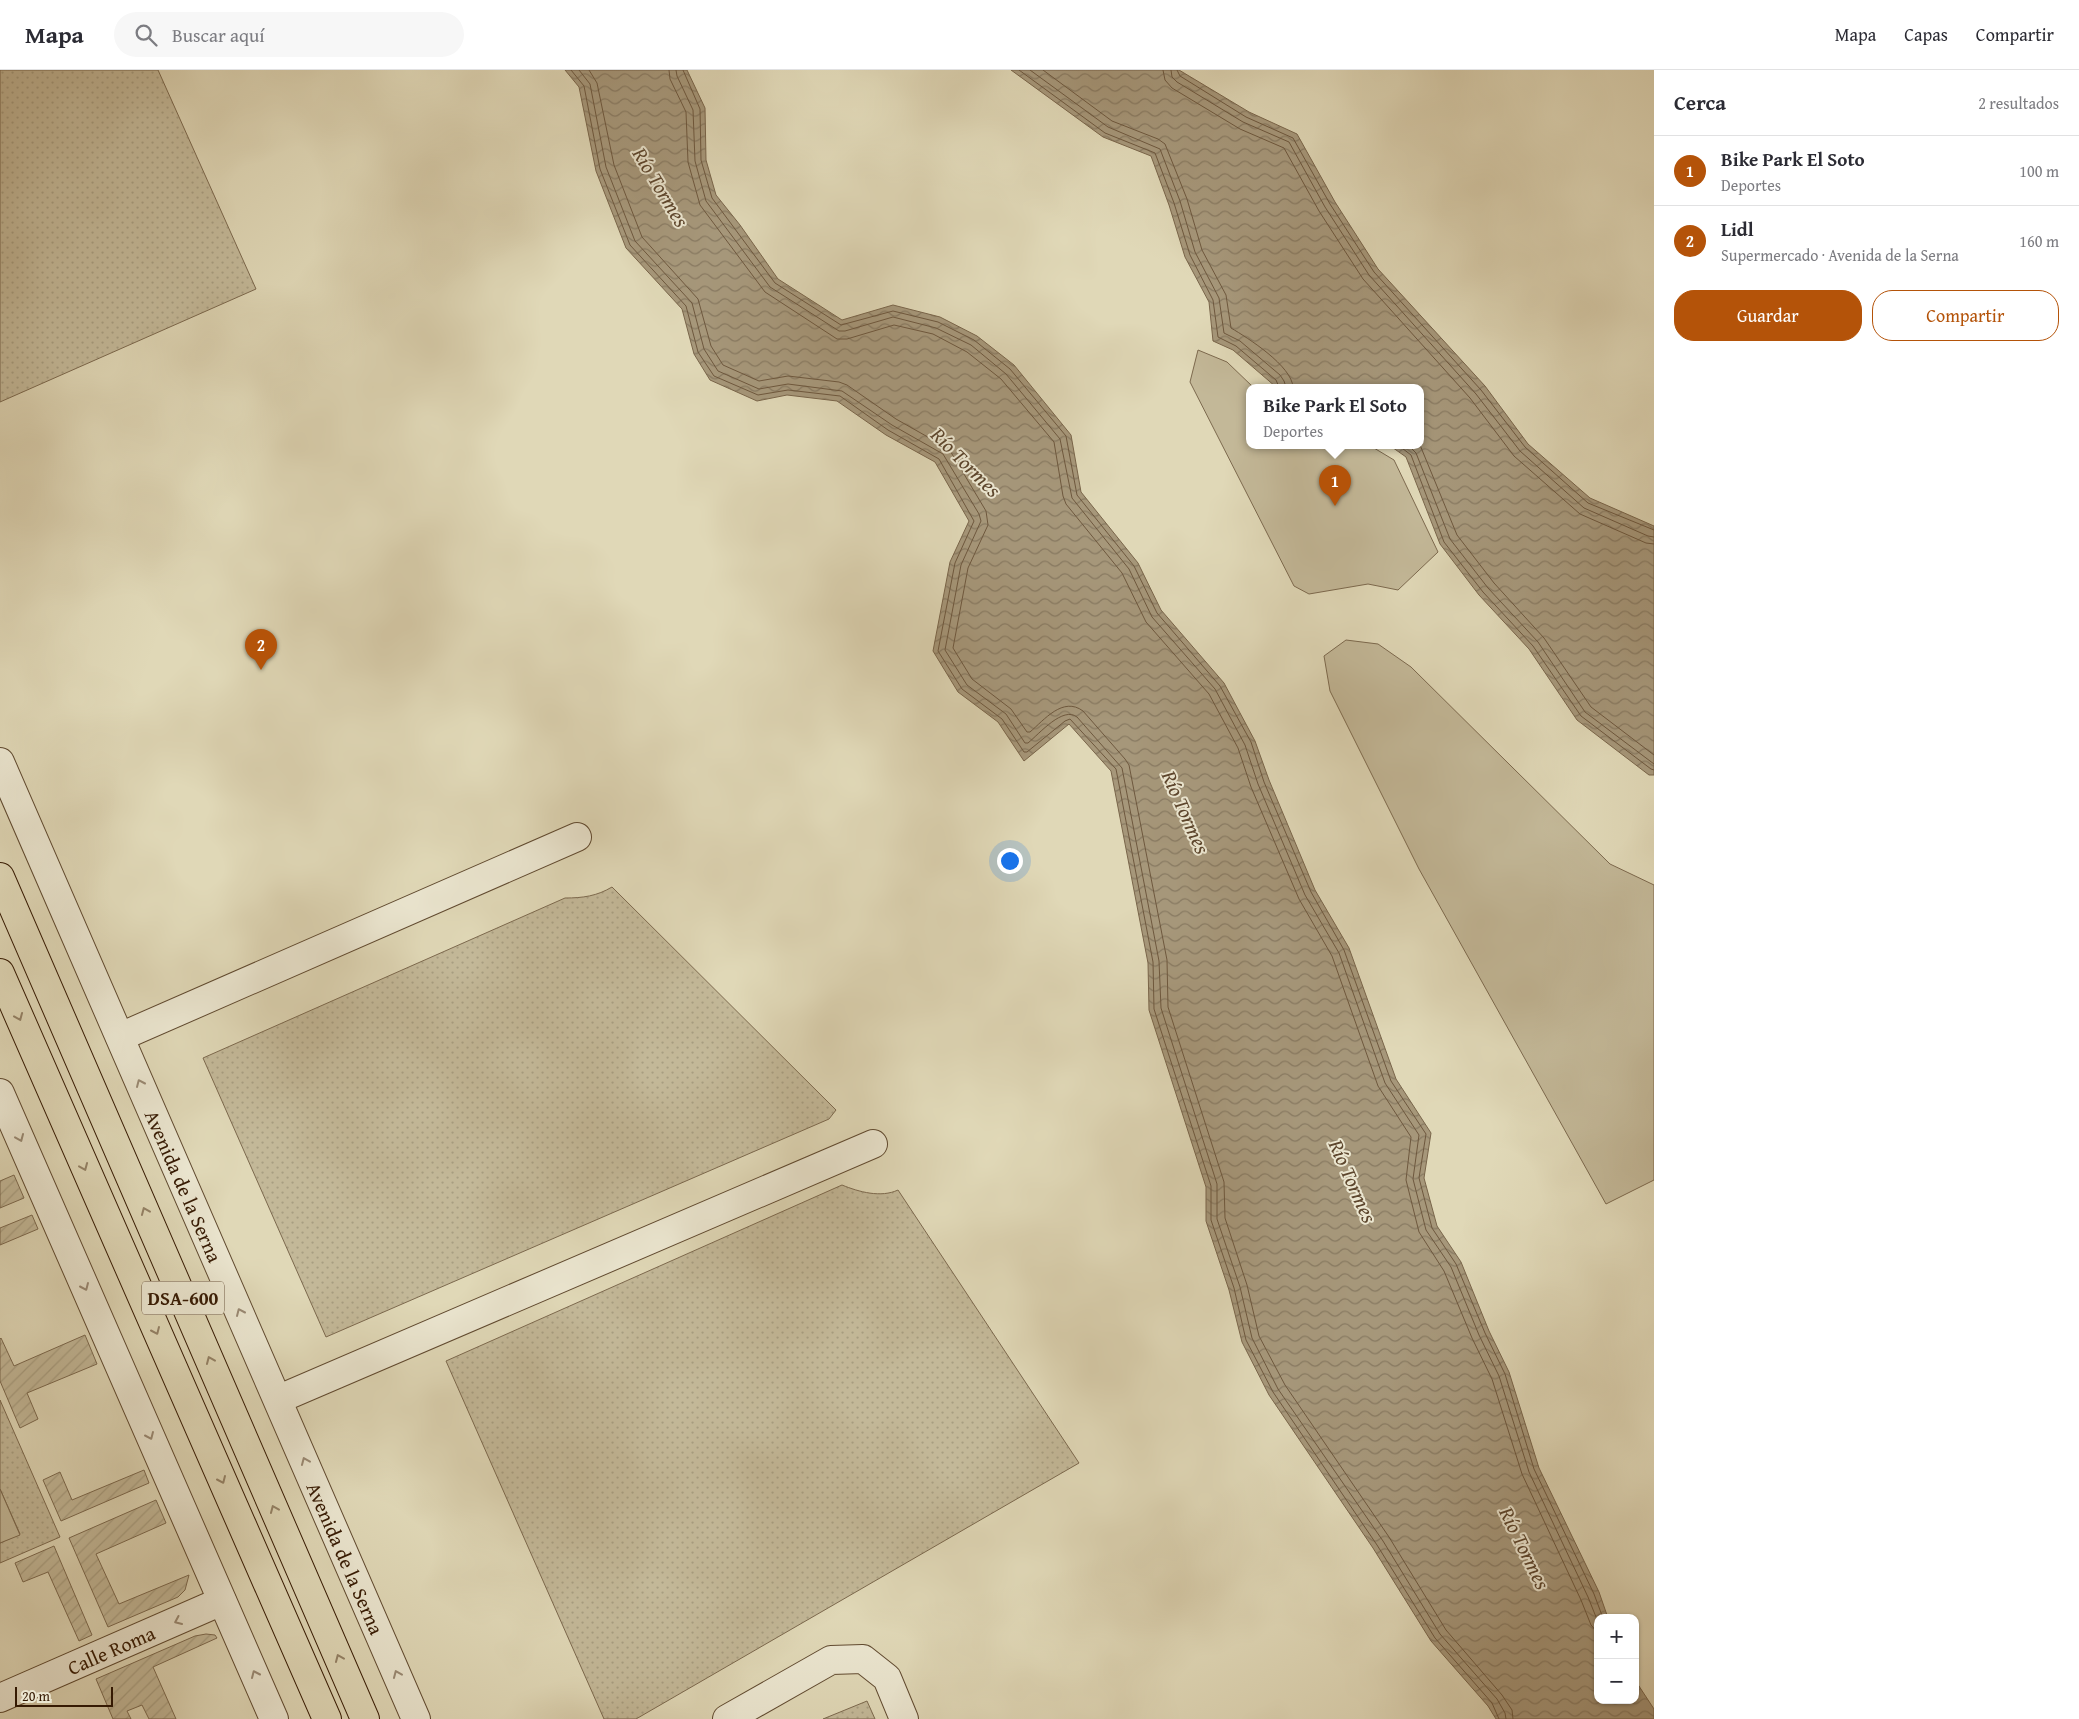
<!DOCTYPE html>
<html lang="es">
<meta charset="utf-8">
<style>
body{margin:0;font-family:"Gentium Book Plus",serif;background:#f7f7f7;color:#2b2b33}
.controls{position:absolute;right:15px;bottom:15px;display:grid;overflow:hidden;border-radius:10px;box-shadow:0 1px 4px #0004}
.controls button{width:45px;height:45px;display:grid;place-items:center;padding:0;border:0;border-bottom:1px solid #e1e1e2;background:#fff;color:#2b2b33;font:25px sans-serif}
.scale{position:absolute;left:15px;bottom:12px;width:98px;box-sizing:border-box;padding-left:5px;border:2px solid #361a03;border-top:0;font-size:14px;line-height:18px;white-space:nowrap;color:#361a03;-webkit-text-stroke:4px #ebe6d0;paint-order:stroke}
.you{position:absolute;left:1009px;top:790px;width:18px;height:18px;margin:-12px;border:4px solid #fff;border-radius:50%;background:#1a73e8;box-shadow:0 0 0 8px #1a73e833}
.badge{display:grid;place-items:center;width:32px;height:32px;border-radius:50%;background:#b45309;color:#fff;font-size:16px;font-weight:700}
.pin{position:absolute;translate:-50% -41px;filter:drop-shadow(0 1px 2px #0008)}
.pin::after{content:'';position:absolute;top:26px;width:18px;height:15px;background:inherit;clip-path:polygon(0 0,100% 0,50% 100%)}
.popup{position:absolute;left:1246px;top:314px;width:178px;height:65px;box-sizing:border-box;display:grid;place-content:center;border-radius:10px;background:#fff;filter:drop-shadow(0 1px 4px #0005);font-size:16px;white-space:nowrap;color:#7c7c81}
.popup b{font-size:19px;color:#2b2b33}
.popup::after{content:'';position:absolute;left:50%;top:100%;margin-left:-10px;border:10px solid transparent;border-top-color:#fff}
.list{margin:0;padding:0;list-style:none}
h2{display:flex;justify-content:space-between;align-items:center;height:65px;margin:0;padding:0 20px;font-size:21px}
h2 small{font-size:16px;font-weight:400;color:#7c7c81}
.list li{display:grid;grid-template-columns:32px 1fr auto;gap:15px;align-items:center;box-sizing:border-box;height:70px;padding:0 20px;border-top:1px solid #e1e1e2}
.list b{display:block;font-size:19px;white-space:nowrap}
.list p{margin:0;font-size:16px;white-space:nowrap;color:#7c7c81}
.list em{font-size:16px;font-style:normal;color:#7c7c81}
.actions{display:flex;gap:10px;padding:15px 20px}
.actions a{flex:1;padding:11px 0;border:1px solid #b45309;border-radius:20px;text-align:center;font-size:18px;color:#b45309}
.actions .main{background:#b45309;color:#fff}
.icon{flex:none;width:28px;height:28px;fill:none;stroke:currentColor;stroke-width:2;stroke-linecap:round;stroke-linejoin:round}
.map{position:relative;flex:none;width:1654px;height:1649px;overflow:hidden}
header{display:flex;align-items:center;gap:30px;box-sizing:border-box;height:70px;padding:0 25px;background:#fff;border-bottom:1px solid #e1e1e2}
header strong{font-size:24px}
nav{display:flex;gap:28px;margin-inline-start:auto;font-size:18px}
.search{width:350px;height:45px;background:#f7f7f7;display:flex;align-items:center;gap:12px;box-sizing:border-box;padding:0 18px;border-radius:28px;color:#7c7c81;font-size:19px}
main{display:flex}
aside{flex:1;background:#fff}
.map>svg:first-child{display:block}
.grass{fill:url(#grass-dots);stroke:#7c694e}
.park{fill:#c3b898;stroke:#7c694e}
.garden{fill:url(#garden-furrows);stroke:#7c694e}
.water{fill:url(#water-waves);stroke:#79654a}
.lines{fill:none;stroke-linecap:round;stroke-linejoin:round}
.shore{stroke:#6e583e;stroke-width:1}
.minor-casing{stroke:#604a30;stroke-width:30}
.major-casing{stroke:#361a03;stroke-width:30}
.minor{stroke:#ebe6d0;stroke-width:28}
.major{stroke:#e0d8b7;stroke-width:28}
.oneway{stroke:#948266}
.oneway2{stroke:#9a8a74}
.labels{text-anchor:middle;dominant-baseline:central;stroke-width:4;stroke-linejoin:round;paint-order:stroke}
.shield{fill:#ebe6d0;stroke:#6c5740;stroke-width:1}
.shield-label{font-size:19px;font-weight:bold;fill:#361a03}
.street-label{font-size:20px;fill:#361a03;stroke:#ebe6d0}
.water-label{font-size:21px;font-style:italic;fill:#5d462d;stroke:#ebe6d0}
</style>
<header>
<strong>Mapa</strong>
<div class="search"><svg class="icon" aria-label="search" viewBox="0 0 24 24"><circle cx="10" cy="10" r="6"/><path d="M15 15l6 6"/></svg>Buscar aquí</div>
<nav><a>Mapa</a><a>Capas</a><a>Compartir</a></nav>
</header>
<main>
<div class="map">
<svg width="1654" height="1649" viewBox="0 0 1654 1649">
<defs>
<pattern id="grass-dots" width="8" height="8" patternUnits="userSpaceOnUse" patternTransform="scale(1.25)"><rect width="8" height="8" fill="#c3b898"/><path d="M2 2h.1M6 6h.1" fill="none" stroke="#a89e81" stroke-width="1.8" stroke-linecap="round"/></pattern>
<pattern id="garden-furrows" width="10" height="10" patternUnits="userSpaceOnUse" patternTransform="scale(1.25)"><rect width="10" height="10" fill="#c3b898"/><path d="M-1 1l2-2M0 10L10 0M9 11l2-2" fill="none" stroke="#a89e81"/></pattern>
<pattern id="water-waves" width="16" height="10" patternUnits="userSpaceOnUse" patternTransform="scale(1.25)"><rect width="16" height="10" fill="#a6977a"/><path d="M0 5q4-4 8 0t8 0" fill="none" stroke="#887a62"/></pattern>
</defs>
<rect width="100%" height="100%" fill="#e0d8b7"/>
<filter id="stains"><feTurbulence type="fractalNoise" baseFrequency=".004" numOctaves="4"/><feColorMatrix values="0 0 0 0 .2 0 0 0 0 .09 0 0 0 0 .02 0 0 0 .5 -.17"/></filter>
<radialGradient id="worn" r=".72"><stop offset=".6" stop-color="#630" stop-opacity="0"/><stop offset="1" stop-color="#630" stop-opacity=".3"/></radialGradient>
<g class="grass">
<path d="M 0,0 L 158,0 L 256,219 L 0,332 Z"/>
<path d="M 612,817 L 836,1040 L 829,1049 L 326,1267 L 203,988 L 565,828 C 583,828 597,826 612,817 Z"/>
<path d="M 842,1115 C 859,1122 881,1128 898,1120 L 1079,1393 L 636,1649 L 604,1649 L 446,1291 Z"/>
<path d="M 0,1330 L 60,1467 L 0,1493 L 0,1473 L 20,1464 L 0,1419 Z"/>
<path d="M 867,1631 L 875,1649 L 823,1649 Z"/>
</g>
<g class="park">
<path d="M 1198,280 L 1227,292 L 1253,317 L 1250,317 L 1250,375 L 1369,375 L 1394,390 L 1438,482 L 1398,520 L 1368,514 L 1309,524 L 1294,516 L 1190,312 Z"/>
<path d="M 1346,570 L 1378,574 L 1411,597 L 1610,794 L 1654,815 L 1654,1110 L 1606,1134 L 1419,799 L 1330,621 L 1324,586 Z"/>
<path d="M 0,1419 L 20,1465 L 0,1473 Z"/>
</g>
<g class="garden">
<path d="M 14,1105 L 24,1128 L 0,1138 L 0,1111 Z"/>
<path d="M 32,1145 L 38,1159 L 0,1175 L 0,1158 Z"/>
<path d="M 85,1265 L 97,1294 L 27,1323 L 38,1349 L 20,1358 L 0,1311 L 0,1269 L 1,1268 L 14,1296 Z"/>
<path d="M 144,1400 L 149,1413 L 61,1451 L 43,1410 L 60,1402 L 72,1430 Z"/>
<path d="M 156,1430 L 166,1453 L 96,1484 L 119,1534 L 189,1505 L 185,1520 L 178,1527 L 108,1557 L 69,1468 Z"/>
<path d="M 54,1476 L 92,1565 L 79,1571 L 48,1502 L 23,1512 L 15,1493 Z"/>
<path d="M 206,1564 L 215,1565 L 217,1568 L 153,1597 L 176,1649 L 149,1649 L 142,1635 L 127,1641 L 131,1649 L 113,1649 L 96,1609 L 195,1566 Z"/>
</g>
<g class="water">
<path d="M 565,0 L 687,0 L 705,38 L 706,90 L 716,125 L 740,155 L 778,209 L 842,250 L 893,235 L 940,247 L 977,266 L 1014,295 L 1071,365 L 1081,422 L 1138,493 L 1161,540 L 1224,613 L 1255,671 L 1269,710 L 1315,820 L 1349,878 L 1396,1009 L 1431,1063 L 1424,1108 L 1437,1156 L 1461,1192 L 1489,1261 L 1509,1302 L 1539,1398 L 1599,1522 L 1608,1548 L 1598,1548 L 1598,1630 L 1635,1630 L 1635,1610 L 1654,1639 L 1654,1649 L 1496,1649 L 1488,1636 L 1431,1571 L 1373,1478 L 1269,1325 L 1242,1272 L 1229,1220 L 1206,1151 L 1206,1117 L 1149,940 L 1148,893 L 1111,701 L 1069,654 L 1024,691 L 998,652 L 958,622 L 933,581 L 950,492 L 969,451 L 935,392 L 886,365 L 837,331 L 787,325 L 757,331 L 710,310 L 694,284 L 682,239 L 626,178 L 596,101 L 579,17 Z"/>
<path d="M 1011,0 L 1179,0 L 1249,42 L 1297,64 L 1335,132 L 1378,199 L 1485,316 L 1528,374 L 1590,428 L 1654,456 L 1654,705 L 1649,705 L 1577,650 L 1529,579 L 1479,525 L 1440,474 L 1406,387 L 1389,375 L 1420,375 L 1420,317 L 1276,317 L 1233,280 L 1213,271 L 1209,232 L 1185,187 L 1169,135 L 1151,86 L 1103,67 Z"/>
</g>
<g class="lines">
<g class="shore">
<path d="M 571,0 L 584,16 L 600,99 L 630,175 L 686,236 L 698,282 L 714,306 L 758,325 L 788,320 L 840,326 L 888,360 L 939,389 L 974,451 L 955,493 L 938,581 L 962,619 L 1002,649 L 1024,682 L 1027,682 L 1065,651 L 1070,649 L 1116,699 L 1153,892 L 1154,939 L 1211,1116 L 1211,1150 L 1234,1218 L 1246,1270 L 1273,1322 L 1377,1475 L 1435,1568 L 1492,1633 L 1499,1649"/>
<path d="M 579,0 L 590,14 L 606,97 L 635,171 L 692,233 L 704,279 L 718,301 L 759,319 L 788,314 L 842,321 L 892,355 L 943,384 L 979,444 L 981,451 L 961,495 L 945,580 L 967,615 L 1006,644 L 1025,673 L 1028,673 C 1040,663 1063,636 1077,647 L 1122,698 L 1159,891 L 1161,938 L 1217,1114 L 1217,1149 L 1240,1217 L 1252,1268 L 1278,1319 L 1383,1471 L 1440,1564 L 1497,1629 L 1505,1643 L 1506,1649"/>
<path d="M 589,0 L 597,13 L 614,95 L 642,167 L 698,229 L 711,276 L 723,295 L 759,311 L 788,306 L 839,312 L 847,315 L 896,349 L 949,379 L 986,441 L 988,455 L 968,498 L 953,578 L 972,609 L 1011,639 L 1027,662 L 1030,662 C 1044,650 1063,626 1083,641 L 1125,689 L 1129,695 L 1167,890 L 1168,937 L 1224,1112 L 1225,1148 L 1247,1215 L 1259,1266 L 1285,1315 L 1389,1467 L 1446,1560 L 1502,1625 L 1512,1640 L 1513,1649"/>
<path d="M 669,0 L 670,9 L 686,42 L 688,92 L 700,135 L 765,222 L 837,269 L 847,269 L 894,255 L 933,264 L 967,282 L 1001,309 L 1054,372 L 1063,426 L 1066,434 L 1122,503 L 1146,552 L 1209,624 L 1238,678 L 1251,717 L 1299,829 L 1332,886 L 1378,1016 L 1411,1067 L 1406,1110 L 1419,1162 L 1444,1201 L 1472,1268 L 1492,1309 L 1522,1404 L 1581,1530 L 1591,1555 L 1598,1563"/>
<path d="M 676,0 L 677,6 L 693,40 L 695,91 L 706,131 L 770,217 L 839,261 L 845,261 L 893,247 L 936,258 L 971,275 L 1006,304 L 1060,369 L 1072,428 L 1129,499 L 1152,547 L 1215,619 L 1245,675 L 1258,714 L 1305,825 L 1339,883 L 1385,1013 L 1419,1065 L 1413,1109 L 1426,1160 L 1451,1197 L 1479,1265 L 1499,1306 L 1529,1402 L 1588,1527 L 1598,1552"/>
<path d="M 683,0 L 700,39 L 701,90 L 712,128 L 775,213 L 841,255 L 893,241 L 938,252 L 974,270 L 1010,299 L 1066,366 L 1077,425 L 1134,496 L 1157,543 L 1220,616 L 1251,672 L 1264,712 L 1311,822 L 1344,880 L 1391,1011 L 1426,1064 L 1419,1108 L 1432,1158 L 1456,1194 L 1485,1263 L 1505,1304 L 1534,1399 L 1594,1524 L 1603,1548"/>
<path d="M 1019,0 L 1105,63 L 1155,83 L 1174,133 L 1190,185 L 1213,230 L 1218,267 L 1236,276 L 1276,310 L 1279,317"/>
<path d="M 1030,0 L 1108,57 L 1160,79 L 1180,131 L 1195,182 L 1219,228 L 1224,263 L 1240,271 L 1280,305 L 1284,311 L 1286,317"/>
<path d="M 1043,0 L 1112,51 L 1158,69 L 1165,74 L 1187,129 L 1202,180 L 1226,225 L 1231,258 C 1248,268 1292,296 1293,317"/>
<path d="M 1163,0 L 1165,10 L 1172,18 L 1240,59 L 1284,78 L 1319,141 L 1363,209 L 1470,328 L 1514,386 L 1580,444 L 1646,473 L 1654,474"/>
<path d="M 1171,0 L 1172,7 L 1177,12 L 1243,52 L 1289,72 L 1325,137 L 1369,205 L 1476,324 L 1520,381 L 1584,438 L 1648,466 L 1654,467"/>
<path d="M 1177,0 L 1180,6 L 1246,47 L 1293,68 L 1330,134 L 1374,202 L 1481,320 L 1525,377 L 1588,433 L 1654,460"/>
<path d="M 1398,375 L 1411,385 L 1444,472 L 1483,522 L 1533,576 L 1581,646 L 1651,699 L 1654,700"/>
<path d="M 1408,375 L 1416,383 L 1450,469 L 1488,518 L 1538,572 L 1585,642 L 1654,694"/>
<path d="M 1420,375 L 1457,465 L 1494,513 L 1544,568 L 1591,637 L 1654,685"/>
</g>
<g class="minor-casing">
<g id="minor">
<path id="s1" d="M 0,692 L 416,1649"/>
<path d="M 120,967 L 577,767"/>
<path d="M 0,1023 L 274,1649"/>
<path d="M 279,1329 L 873,1074"/>
<path id="s2" d="M 0,1628 L 222,1531"/>
<path d="M 727,1649 L 831,1590 L 863,1589 L 887,1608 L 904,1649"/>
</g>
</g>
<g class="major-casing">
<g id="major">
<path d="M 0,807 L 365,1649"/>
<path d="M 0,903 L 327,1649"/>
</g>
</g>
<use href="#minor" class="minor"/>
<use href="#major" class="major"/>
</g>
<defs><path id="oneway-chevron" d="M-2-3.5L2.5 0L-2 3.5" fill="none" stroke-width="1.6" stroke-linecap="round" stroke-linejoin="round" transform="scale(1.25)"/></defs>
<g class="oneway">
<use href="#oneway-chevron" transform="translate(19 947) rotate(67)"/>
<use href="#oneway-chevron" transform="translate(84 1097) rotate(67)"/>
<use href="#oneway-chevron" transform="translate(145 1141) rotate(-113)"/>
<use href="#oneway-chevron" transform="translate(156 1261) rotate(66)"/>
<use href="#oneway-chevron" transform="translate(210 1290) rotate(-113)"/>
<use href="#oneway-chevron" transform="translate(222 1410) rotate(66)"/>
<use href="#oneway-chevron" transform="translate(274 1439) rotate(-113)"/>
<use href="#oneway-chevron" transform="translate(339 1588) rotate(-113)"/>
</g>
<g class="oneway2">
<use href="#oneway-chevron" transform="translate(140 1013) rotate(-114)"/>
<use href="#oneway-chevron" transform="translate(20 1068) rotate(67)"/>
<use href="#oneway-chevron" transform="translate(85 1217) rotate(66)"/>
<use href="#oneway-chevron" transform="translate(240 1242) rotate(-114)"/>
<use href="#oneway-chevron" transform="translate(150 1366) rotate(66)"/>
<use href="#oneway-chevron" transform="translate(305 1391) rotate(-113)"/>
<use href="#oneway-chevron" transform="translate(178 1551) rotate(156)"/>
<use href="#oneway-chevron" transform="translate(255 1604) rotate(-114)"/>
<use href="#oneway-chevron" transform="translate(397 1604) rotate(-113)"/>
</g>
<g class="labels">
<rect class="shield" x="142" y="1211.5" width="82" height="33" rx="4"/>
<g class="shield-label">
<text x="183" y="1228">DSA-600</text>
</g>
<g class="street-label">
<text stroke="none"><textPath href="#s1" startOffset="462">Avenida de la Serna</textPath></text>
<text stroke="none"><textPath href="#s1" startOffset="868">Avenida de la Serna</textPath></text>
<text stroke="none"><textPath href="#s2" startOffset="121">Calle Roma</textPath></text>
</g>
<g class="water-label">
<text transform="translate(661 117) rotate(59)">Río Tormes</text>
<text transform="translate(966 392) rotate(45)">Río Tormes</text>
<text transform="translate(1186 742) rotate(66)">Río Tormes</text>
<text transform="translate(1353 1111) rotate(66)">Río Tormes</text>
<text transform="translate(1525 1478) rotate(64)">Río Tormes</text>
</g>
</g>
<rect width="100%" height="100%" filter="url(#stains)"/>
<rect width="100%" height="100%" fill="url(#worn)"/>
</svg>
<div class="controls">
<button>+</button>
<button>−</button>
</div>
<div class="scale">20 m</div>
<div class="you"></div>
<div class="pin badge" style="left:1335px;top:436px">1</div>
<div class="popup"><b>Bike Park El Soto</b>Deportes</div>
<div class="pin badge" style="left:261px;top:600px">2</div>
</div>
<aside>
<h2>Cerca<small>2 resultados</small></h2>
<ul class="list">
<li><span class="badge">1</span><div><b>Bike Park El Soto</b><p>Deportes</p></div><em>100 m</em></li>
<li><span class="badge">2</span><div><b>Lidl</b><p>Supermercado · Avenida de la Serna</p></div><em>160 m</em></li>
</ul>
<div class="actions"><a class="main">Guardar</a><a>Compartir</a></div>
</aside>
</main>
